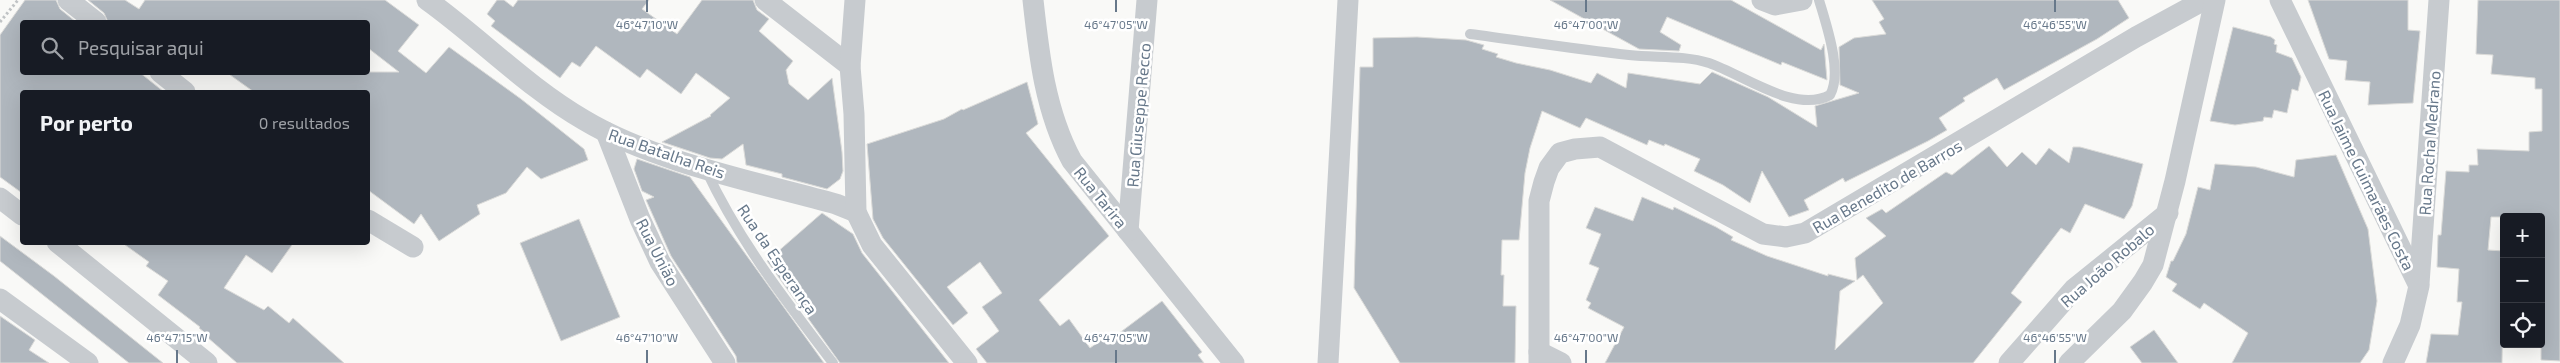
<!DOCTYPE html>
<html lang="pt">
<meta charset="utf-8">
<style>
body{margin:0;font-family:"Exo 2",sans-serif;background:#242831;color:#f1f3f6}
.controls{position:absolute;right:15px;bottom:15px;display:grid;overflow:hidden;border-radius:5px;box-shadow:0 5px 20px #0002}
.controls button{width:45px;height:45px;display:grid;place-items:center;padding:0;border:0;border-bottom:1px solid #363941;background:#171b24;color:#f1f3f6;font:25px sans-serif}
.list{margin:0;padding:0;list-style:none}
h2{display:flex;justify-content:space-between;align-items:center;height:65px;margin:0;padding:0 20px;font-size:21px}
h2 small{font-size:16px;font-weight:400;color:#9ea1a6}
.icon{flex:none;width:28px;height:28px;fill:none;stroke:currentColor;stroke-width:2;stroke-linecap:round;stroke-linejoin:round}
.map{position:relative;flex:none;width:2560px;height:363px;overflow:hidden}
.search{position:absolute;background:#171b24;box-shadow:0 5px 20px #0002;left:20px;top:20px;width:350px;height:55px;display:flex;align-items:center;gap:12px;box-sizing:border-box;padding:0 18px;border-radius:5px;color:#9ea1a6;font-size:19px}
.panel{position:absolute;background:#171b24;box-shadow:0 5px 20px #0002;left:20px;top:90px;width:350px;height:155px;border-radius:5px}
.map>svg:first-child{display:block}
.building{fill:#b0b7be;stroke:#dbdbd9}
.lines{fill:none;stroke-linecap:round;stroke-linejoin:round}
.path{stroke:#c0c3c5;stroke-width:3;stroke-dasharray:2.5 2.5;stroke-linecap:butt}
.service{stroke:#c7cbcf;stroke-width:10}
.minor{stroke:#c7cbcf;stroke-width:21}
.ticks{fill:none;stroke:#67788a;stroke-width:2}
.labels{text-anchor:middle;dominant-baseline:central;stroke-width:5;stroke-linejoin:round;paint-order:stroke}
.street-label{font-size:16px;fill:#67788a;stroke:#fff}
.ticks-label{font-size:12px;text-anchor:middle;fill:#67788a;stroke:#fff;stroke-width:5;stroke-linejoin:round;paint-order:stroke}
</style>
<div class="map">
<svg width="2560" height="363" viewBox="0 0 2560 363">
<rect width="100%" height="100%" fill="#f9f9f7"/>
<g class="building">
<path d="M 25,0 L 56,0 L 60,9 L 76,22 L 22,22 L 22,72 L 139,72 L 164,92 L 22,92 L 22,193 L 0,177 L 0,35 Z"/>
<path d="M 88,0 L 125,0 L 139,9 L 145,0 L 385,0 L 419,25 L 398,51 L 426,73 L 449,47 L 521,99 L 584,149 L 588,160 L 541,179 L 527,167 L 506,193 L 477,205 L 480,214 L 439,241 L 421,214 L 414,224 L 368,190 L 368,92 L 254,92 L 226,72 L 399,72 L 368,48 L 368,22 L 108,22 L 104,13 Z"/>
<path d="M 497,0 L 504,0 L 513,7 L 518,0 L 649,0 L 642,9 L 677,34 L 702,0 L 753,0 L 757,10 L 769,19 L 759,31 L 793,61 L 786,70 L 789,84 L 808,100 L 832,78 L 842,152 L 843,171 L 840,179 L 827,189 L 782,177 L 782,174 L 746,165 L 743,144 L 722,159 L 710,158 L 662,142 L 711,116 L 710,115 L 730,98 L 696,73 L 681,94 L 647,69 L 640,78 L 596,46 L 580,67 L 572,62 L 560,78 L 491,26 L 495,21 L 487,14 Z"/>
<path d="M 1550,0 L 1731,0 L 1821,50 L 1824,44 L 1827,80 L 1782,62 L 1781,65 L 1667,17 L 1660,32 L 1681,45 L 1679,51 L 1639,49 Z"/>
<path d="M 1872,0 L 2118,0 L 2129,18 L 2097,39 L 2004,90 L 1997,78 L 1963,98 L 1965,101 L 1939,118 L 1947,130 L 1928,141 L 1845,182 L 1843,178 L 1804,200 L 1809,210 L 1789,217 L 1762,171 L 1750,203 L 1723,185 L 1694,171 L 1700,159 L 1665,144 L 1664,146 L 1649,140 L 1647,145 L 1586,118 L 1580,128 L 1542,111 L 1530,148 L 1525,173 L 1519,240 L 1502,240 L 1501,275 L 1504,275 L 1503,306 L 1516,306 L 1515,363 L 1400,363 L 1354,288 L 1360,67 L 1373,67 L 1373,38 L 1417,37 L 1466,40 L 1484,45 L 1482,49 L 1498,54 L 1496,57 L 1516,63 L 1550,70 L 1591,83 L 1597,73 L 1626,88 L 1628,73 L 1700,84 L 1712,72 L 1768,97 L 1817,127 L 1815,106 L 1859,93 L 1840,85 L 1839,47 L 1854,38 L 1886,34 L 1879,22 L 1884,19 Z"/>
<path d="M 2308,0 L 2408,0 L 2408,30 L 2420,31 L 2413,103 L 2368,105 L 2370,82 L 2345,80 L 2347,61 L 2329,59 Z"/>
<path d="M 2478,0 L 2560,0 L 2560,361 L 2541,360 L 2541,217 L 2491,217 L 2488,250 L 2504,251 L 2502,363 L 2426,363 L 2431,334 L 2458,335 L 2462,302 L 2457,302 L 2459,269 L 2437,267 L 2438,235 L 2441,235 L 2446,171 L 2469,172 L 2469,165 L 2478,165 L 2477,149 L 2529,151 L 2529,132 L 2542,131 L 2542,89 L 2535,89 L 2535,78 L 2491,74 L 2493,55 L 2476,54 Z"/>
<path d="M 2233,27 L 2271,37 L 2275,40 L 2274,44 L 2277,45 L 2276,52 L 2292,58 L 2301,77 L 2298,91 L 2292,89 L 2287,113 L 2274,110 L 2272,118 L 2264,117 L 2263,121 L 2235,125 L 2210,121 Z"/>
<path d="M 1027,82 L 1038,124 L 1026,133 L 1109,236 L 1039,300 L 1060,326 L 1069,319 L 1090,348 L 1107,336 L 1110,340 L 1162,301 L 1202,352 L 1198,355 L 1204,363 L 987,363 L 976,349 L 999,331 L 982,307 L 1002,293 L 980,262 L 947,287 L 968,313 L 953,325 L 883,238 L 873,219 L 867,144 L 944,119 L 962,109 L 963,110 Z"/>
<path d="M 1989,146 L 2007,167 L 2022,152 L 2036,165 L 2049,148 L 2069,163 L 2073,147 L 2080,147 L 2143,164 L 2132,206 L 2124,219 L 2085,204 L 2070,233 L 2061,228 L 2011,293 L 2022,302 L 1973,363 L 1605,363 L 1624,327 L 1588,308 L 1591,303 L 1586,300 L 1599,268 L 1589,264 L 1601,234 L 1586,228 L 1595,207 L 1633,221 L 1642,197 L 1673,210 L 1674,207 L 1716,227 L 1733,237 L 1731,240 L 1767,256 L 1828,276 L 1828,274 L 1855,281 L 1840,291 L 1835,350 L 1883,303 L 1863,275 L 1857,280 L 1855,258 L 1886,236 L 1866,218 L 1882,209 L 1886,213 L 1946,172 L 1952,175 Z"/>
<path d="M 2336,155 L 2368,229 L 2377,301 L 2369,350 L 2360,363 L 2232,363 L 2248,333 L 2204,303 L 2200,309 L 2172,291 L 2177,284 L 2166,277 L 2171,261 L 2173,261 L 2186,234 L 2198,187 L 2210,190 L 2215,164 L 2256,167 L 2294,177 L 2296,160 Z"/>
<path d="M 637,159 L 690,177 L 824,363 L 737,363 L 736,356 L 671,256 L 646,200 L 654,197 L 642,191 L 634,169 Z"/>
<path d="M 822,213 L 853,234 L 862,253 L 949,363 L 840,363 L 767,261 Z"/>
<path d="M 579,219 L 620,317 L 561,341 L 520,243 Z"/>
<path d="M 0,236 L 54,276 L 163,363 L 129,363 L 0,261 Z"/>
<path d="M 121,242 L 294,242 L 272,273 L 246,255 L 224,288 L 264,310 L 268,306 L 289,323 L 293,318 L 344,363 L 237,363 L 207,337 L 208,335 L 199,328 L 200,327 L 158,295 L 168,281 L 146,266 L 149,262 Z"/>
<path d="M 0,316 L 35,340 L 29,350 L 49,363 L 0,363 Z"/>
<path d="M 2154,330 L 2178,363 L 2142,363 L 2130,347 Z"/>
</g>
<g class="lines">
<path class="path" d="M 0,22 L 18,0"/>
<g class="service">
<path d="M 1470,34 C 1523,41 1576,49 1629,55 C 1656,58 1684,55 1709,63 C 1744,75 1795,114 1830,95 C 1843,72 1826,24 1819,0"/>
<path d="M 706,170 C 739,241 786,301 833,363"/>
</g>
<g class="minor">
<path d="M 68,0 L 96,22"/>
<path d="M 427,0 C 480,38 527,87 584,120 C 654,162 757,182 836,204 L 856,212"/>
<path d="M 765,0 L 850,66"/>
<path d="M 855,0 L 850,66 L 854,114 L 856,212 L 872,245 L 967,363"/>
<path d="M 1033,0 C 1039,55 1045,111 1072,161 L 1234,363"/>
<path d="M 1762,0 L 1775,5 L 1802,0"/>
<path d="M 2280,0 L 2419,286 L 2410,325 L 2393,363"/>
<path d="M 160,72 L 185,92"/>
<path d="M 606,132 L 640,219 L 660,262 L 725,363"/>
<path d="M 0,198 L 22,215"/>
<path d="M 368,220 L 413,247"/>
<path d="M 1128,231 L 1147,0"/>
<path d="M 57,242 L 207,363"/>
<path d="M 2419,284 L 2439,0"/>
<path d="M 0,299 L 88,363"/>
<path d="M 1539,352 L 1561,363"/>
<path d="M 1328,363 L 1348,0"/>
<path d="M 1539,363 L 1539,201 L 1544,182 L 1549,168 L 1560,153 L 1575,149 L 1600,147 L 1763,234 L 1786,237 L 1805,233 L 2136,37 L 2204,0"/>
<path d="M 2009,363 L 2074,289 L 2168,213"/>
<path d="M 2069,363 L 2122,311 L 2143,282 L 2153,265 L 2175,181 L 2215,0"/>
</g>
</g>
<path class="ticks" d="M 647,0 L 647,12M 1116,0 L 1116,12M 1586,0 L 1586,12M 2055,0 L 2055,12M 177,350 L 177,363M 647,350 L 647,363M 1116,350 L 1116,363M 1586,350 L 1586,363M 2055,350 L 2055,363"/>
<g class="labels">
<g class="street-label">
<text transform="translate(1138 115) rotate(-85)">Rua Giuseppe Recco</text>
<text transform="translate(2429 143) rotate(-86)">Rua Rocha Medrano</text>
<text transform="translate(667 153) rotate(19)">Rua Batalha Reis</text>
<text transform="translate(2367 180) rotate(64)">Rua Jaime Guimarães Costa</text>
<text transform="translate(1887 186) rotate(-30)">Rua Benedito de Barros</text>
<text transform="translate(1101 197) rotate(51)">Rua Tarira</text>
<text transform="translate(658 252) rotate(63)">Rua União</text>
<text transform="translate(778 259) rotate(56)">Rua da Esperança</text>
<text transform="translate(2107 265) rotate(-41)">Rua João Robalo</text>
</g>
</g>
<g class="ticks-label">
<text x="647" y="29">46°47'10"W</text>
<text x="1116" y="29">46°47'05"W</text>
<text x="1586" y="29">46°47'00"W</text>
<text x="2055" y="29">46°46'55"W</text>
<text x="177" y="342">46°47'15"W</text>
<text x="647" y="342">46°47'10"W</text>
<text x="1116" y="342">46°47'05"W</text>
<text x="1586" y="342">46°47'00"W</text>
<text x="2055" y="342">46°46'55"W</text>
</g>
</svg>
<div class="controls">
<button>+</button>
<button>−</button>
<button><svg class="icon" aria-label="locate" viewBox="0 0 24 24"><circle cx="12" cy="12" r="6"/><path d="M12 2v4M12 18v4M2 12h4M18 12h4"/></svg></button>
</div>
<div class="search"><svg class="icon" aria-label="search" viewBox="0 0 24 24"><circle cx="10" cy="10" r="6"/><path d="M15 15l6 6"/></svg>Pesquisar aqui</div>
<section class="panel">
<h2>Por perto<small>0 resultados</small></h2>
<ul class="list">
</ul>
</section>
</div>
